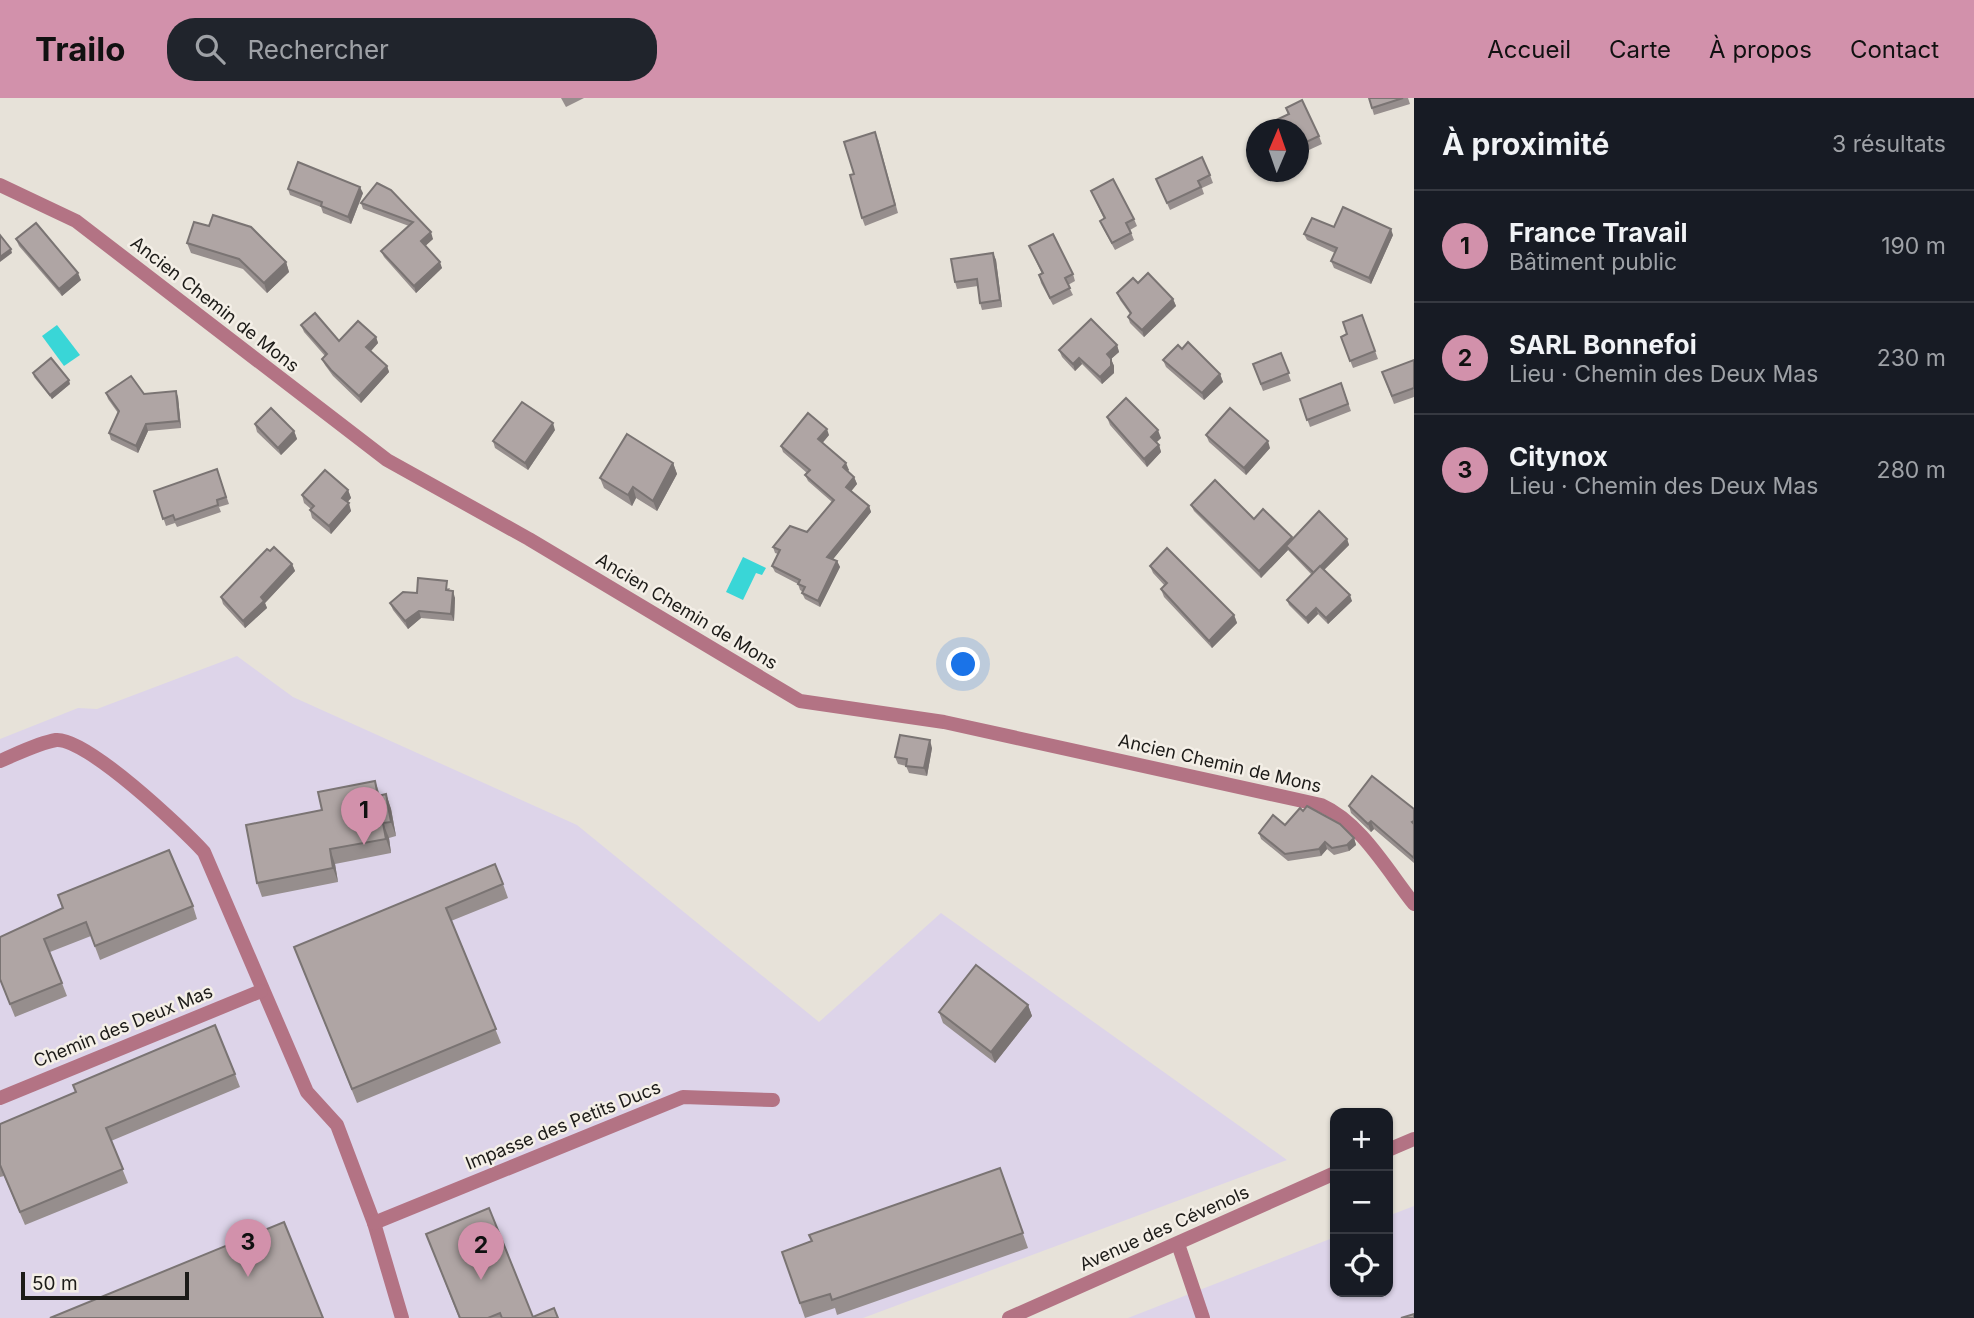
<!DOCTYPE html>
<html lang="fr">
<meta charset="utf-8">
<style>
body{margin:0;font-family:Inter,sans-serif;background:#20242c;color:#f1f3f6}
.controls{position:absolute;right:21px;bottom:21px;display:grid;overflow:hidden;border-radius:14px;box-shadow:0 2px 5px #0004}
.controls button{width:63px;height:63px;display:grid;place-items:center;padding:0;border:0;border-bottom:2px solid #363941;background:#171b24;color:#f1f3f6;font:35px sans-serif}
.compass{position:absolute;left:1246px;top:21px;width:63px;height:63px;border-radius:50%;background:#171b24;box-shadow:0 2px 5px #0004;rotate:2deg}
.scale{position:absolute;left:21px;bottom:18px;width:168px;box-sizing:border-box;padding-left:7px;border:4px solid #1c1b18;border-top:0;font-size:19px;line-height:24px;white-space:nowrap;color:#1c1b18;-webkit-text-stroke:5px #f4efe7;paint-order:stroke}
.you{position:absolute;left:964px;top:567px;width:24px;height:24px;margin:-18px;border:5px solid #fff;border-radius:50%;background:#1a73e8;box-shadow:0 0 0 10px #1a73e833}
.badge{display:grid;place-items:center;width:46px;height:46px;border-radius:50%;background:#d291ab;color:#111;font-size:23px;font-weight:700}
.pin{position:absolute;translate:-50% -58px;filter:drop-shadow(0 2px 4px #0008)}
.pin::after{content:'';position:absolute;top:37px;width:24px;height:21px;background:inherit;clip-path:polygon(0 0,100% 0,50% 100%)}
.list{margin:0;padding:0;list-style:none}
h2{display:flex;justify-content:space-between;align-items:center;height:91px;margin:0;padding:0 28px;font-size:30px}
h2 small{font-size:23px;font-weight:400;color:#9ea1a6}
.list li{display:grid;grid-template-columns:46px 1fr auto;gap:21px;align-items:center;box-sizing:border-box;height:112px;padding:0 28px;border-top:2px solid #363941}
.list b{display:block;font-size:26px;white-space:nowrap}
.list p{margin:0;font-size:23px;white-space:nowrap;color:#9ea1a6}
.list em{font-size:23px;font-style:normal;color:#9ea1a6}
.icon{flex:none;width:38px;height:38px;fill:none;stroke:currentColor;stroke-width:2;stroke-linecap:round;stroke-linejoin:round}
.map{position:relative;flex:none;width:1414px;height:1220px;overflow:hidden}
header{display:flex;align-items:center;gap:42px;box-sizing:border-box;height:98px;padding:0 35px;background:#d291ab;color:#111}
header strong{font-size:33px}
nav{display:flex;gap:38px;margin-inline-start:auto;font-size:24px}
.search{width:490px;height:63px;background:#20242c;display:flex;align-items:center;gap:18px;box-sizing:border-box;padding:0 24px;border-radius:28px;color:#9ea1a6;font-size:26px}
main{display:flex}
aside{flex:1;background:#171b24}
.map>svg:first-child{display:block}
.industrial{fill:#ddd4e9}
.water{fill:#39d6d7}
.lines{fill:none;stroke-linecap:round;stroke-linejoin:round}
.street{stroke:#b37384;stroke-width:14}
.wall{fill:#968e8d}
.shaded-wall{fill:#7a7473}
.building{fill:#afa5a4;stroke:#7a7473;stroke-width:2}
.labels{text-anchor:middle;dominant-baseline:central;stroke-width:5;stroke-linejoin:round;paint-order:stroke}
.street-label{font-size:18px;fill:#1c1b18;stroke:#f4efe7}
</style>
<header>
<strong>Trailo</strong>
<div class="search"><svg class="icon" aria-label="search" viewBox="0 0 24 24"><circle cx="10" cy="10" r="6"/><path d="M15 15l6 6"/></svg>Rechercher</div>
<nav><a>Accueil</a><a>Carte</a><a>À propos</a><a>Contact</a></nav>
</header>
<main>
<div class="map">
<svg width="1414" height="1220" viewBox="0 0 1414 1220">
<rect width="100%" height="100%" fill="#e7e2d9"/>
<g class="industrial">
<path d="M 237,558 L 293,599 L 577,727 L 819,924 L 941,815 L 1287,1062 L 863,1220 L 0,1220 L 0,641 L 78,610 L 97,611 Z"/>
<path d="M 1414,1108 L 1414,1220 L 1128,1220 L 1335,1139 L 1335,1194 L 1388,1194 L 1388,1118 Z"/>
</g>
<g class="water">
<path d="M 57,227 L 80,257 L 64,268 L 42,238 Z"/>
<path d="M 743,459 L 766,470 L 762,477 L 756,475 L 743,502 L 726,494 Z"/>
</g>
<g class="lines">
<g class="street">
<path d="M 0,87 L 76,123 L 387,362 L 529,441 L 800,603 L 944,624 L 1321,707 C 1361,725 1387,772 1414,806"/>
<path d="M 0,663 C 17,656 38,645 56,642 C 86,639 182,730 204,754 L 307,994 L 337,1027 L 374,1125 L 402,1220"/>
<path d="M 0,1000 L 261,893"/>
<path d="M 1388,1052 L 1414,1041"/>
<path d="M 374,1125 L 683,999 L 773,1002"/>
<path d="M 1178,1146 L 1203,1220"/>
<path d="M 1009,1220 L 1335,1075"/>
</g>
</g>
<g class="wall">
<path d="M 561,0 L 584,0 L 566,9 Z"/>
<path d="M 1369,0 L 1408,0 L 1410,6 L 1374,17 Z"/>
<path d="M 1286,10 L 1319,38 L 1322,46 L 1298,57 L 1298,32 L 1288,17 Z"/>
<path d="M 878,41 L 898,115 L 865,128 L 862,120 L 854,76 Z"/>
<path d="M 1210,77 L 1213,85 L 1202,90 L 1204,96 L 1170,112 L 1156,81 Z"/>
<path d="M 377,85 L 433,141 L 425,148 L 442,170 L 416,195 L 384,159 L 381,153 L 409,128 L 363,111 L 361,105 Z"/>
<path d="M 288,91 L 363,95 L 351,126 L 323,115 L 321,109 L 290,97 Z"/>
<path d="M 1091,93 L 1134,121 L 1137,128 L 1130,132 L 1134,142 L 1115,152 L 1103,130 L 1100,123 L 1104,121 Z"/>
<path d="M 1304,136 L 1393,137 L 1371,186 L 1334,170 L 1331,163 L 1335,155 L 1307,142 Z"/>
<path d="M 16,141 L 81,182 L 62,198 L 19,148 Z"/>
<path d="M 187,145 L 286,164 L 289,174 L 267,195 L 243,171 L 191,155 Z"/>
<path d="M 1029,148 L 1073,176 L 1075,183 L 1068,187 L 1073,197 L 1053,207 L 1041,185 L 1039,177 L 1042,176 Z"/>
<path d="M 993,155 L 996,162 L 1002,209 L 982,212 L 980,205 L 978,188 L 957,191 L 955,184 Z"/>
<path d="M 1138,185 L 1173,201 L 1176,208 L 1144,239 L 1130,225 L 1128,219 L 1130,216 L 1120,202 L 1117,195 Z"/>
<path d="M 1362,217 L 1378,261 L 1353,270 L 1341,239 L 1347,237 Z"/>
<path d="M 301,227 L 339,243 L 376,239 L 378,245 L 371,253 L 387,268 L 389,274 L 361,305 L 333,278 L 325,267 L 322,261 L 325,258 L 304,234 Z"/>
<path d="M 1117,247 L 1119,254 L 1111,261 L 1114,268 L 1114,275 L 1102,286 L 1082,266 L 1075,273 L 1062,259 L 1059,252 Z"/>
<path d="M 1281,255 L 1291,283 L 1263,293 L 1253,266 Z"/>
<path d="M 1163,262 L 1220,276 L 1223,284 L 1204,302 L 1166,269 Z"/>
<path d="M 1414,262 L 1414,299 L 1394,306 L 1382,274 Z"/>
<path d="M 33,275 L 70,286 L 52,301 L 34,279 Z"/>
<path d="M 1341,285 L 1351,313 L 1310,329 L 1300,301 Z"/>
<path d="M 106,295 L 144,296 L 178,299 L 181,330 L 148,333 L 138,355 L 111,342 L 109,335 L 118,315 L 108,301 Z"/>
<path d="M 1107,319 L 1161,340 L 1156,344 L 1159,347 L 1161,354 L 1147,369 L 1110,327 Z"/>
<path d="M 255,326 L 294,333 L 297,341 L 281,357 L 257,334 Z"/>
<path d="M 555,332 L 528,372 L 495,350 L 493,343 Z"/>
<path d="M 829,337 L 822,345 L 849,372 L 847,373 L 854,379 L 857,386 L 851,393 L 869,408 L 871,414 L 833,461 L 837,463 L 840,469 L 820,509 L 805,501 L 802,495 L 803,494 L 800,492 L 798,486 L 775,474 L 772,468 L 778,456 L 775,455 L 773,449 L 807,434 L 832,404 L 808,383 L 805,377 L 807,375 L 783,354 L 781,348 Z"/>
<path d="M 1206,337 L 1270,350 L 1246,377 L 1209,344 Z"/>
<path d="M 673,365 L 677,376 L 657,413 L 636,400 L 632,408 L 604,390 L 600,380 Z"/>
<path d="M 217,371 L 229,406 L 219,409 L 221,414 L 177,429 L 175,425 L 166,428 L 154,393 Z"/>
<path d="M 348,392 L 351,400 L 347,404 L 351,413 L 331,436 L 312,420 L 310,412 L 311,411 L 304,405 L 302,397 Z"/>
<path d="M 1191,407 L 1254,421 L 1293,441 L 1347,441 L 1349,447 L 1324,472 L 1352,503 L 1328,526 L 1318,516 L 1308,526 L 1289,507 L 1287,502 L 1312,477 L 1288,452 L 1261,480 L 1194,413 Z"/>
<path d="M 270,453 L 292,466 L 295,473 L 265,505 L 267,510 L 245,530 L 223,506 L 221,499 Z"/>
<path d="M 1150,468 L 1234,517 L 1237,525 L 1212,550 L 1164,499 L 1161,491 L 1165,488 L 1153,475 Z"/>
<path d="M 450,490 L 449,492 L 455,500 L 454,523 L 421,520 L 408,531 L 393,512 L 390,505 L 417,495 Z"/>
<path d="M 932,650 L 927,678 L 909,675 L 906,668 L 898,666 L 895,659 Z"/>
<path d="M 375,683 L 380,697 L 386,696 L 391,711 L 396,738 L 389,740 L 391,755 L 335,766 L 338,784 L 262,799 L 257,785 L 322,712 Z"/>
<path d="M 1349,708 L 1414,711 L 1414,765 L 1374,731 L 1371,734 L 1351,715 Z"/>
<path d="M 1303,713 L 1354,740 L 1356,747 L 1349,753 L 1334,757 L 1327,751 L 1321,758 L 1288,763 L 1261,741 L 1259,735 L 1285,727 Z"/>
<path d="M 503,786 L 508,800 L 451,823 L 501,945 L 357,1005 L 294,849 Z"/>
<path d="M 58,797 L 193,808 L 197,821 L 100,862 L 91,838 L 50,854 L 67,898 L 15,919 L 0,882 L 62,810 Z"/>
<path d="M 1028,907 L 1032,918 L 995,965 L 943,925 L 939,914 Z"/>
<path d="M 235,976 L 240,989 L 111,1043 L 128,1085 L 25,1127 L 4,1078 L 0,1079 L 0,1026 L 76,994 L 73,987 Z"/>
<path d="M 1000,1070 L 1028,1150 L 837,1217 L 835,1210 L 805,1220 L 782,1154 Z"/>
<path d="M 426,1136 L 533,1219 L 558,1220 L 459,1220 Z"/>
</g>
<g class="shaded-wall">
<path d="M 360,89 L 363,95 L 351,126 L 348,119 Z"/>
<path d="M 1391,131 L 1393,137 L 1371,186 L 1369,180 Z"/>
<path d="M 431,134 L 433,141 L 423,150 L 421,143 Z"/>
<path d="M 11,151 L 12,155 L 0,164 L 0,159 Z"/>
<path d="M 993,155 L 996,162 L 1002,209 L 1000,202 Z"/>
<path d="M 286,164 L 289,174 L 267,195 L 264,185 Z"/>
<path d="M 440,164 L 442,170 L 416,195 L 414,188 Z"/>
<path d="M 78,175 L 81,182 L 62,198 L 59,191 Z"/>
<path d="M 1173,201 L 1176,208 L 1144,239 L 1142,232 Z"/>
<path d="M 376,239 L 378,245 L 369,255 L 366,249 Z"/>
<path d="M 1117,247 L 1119,254 L 1111,261 L 1114,268 L 1114,275 L 1102,286 L 1100,279 L 1107,256 Z"/>
<path d="M 1079,260 L 1082,266 L 1075,273 L 1073,266 Z"/>
<path d="M 387,268 L 389,274 L 361,305 L 359,298 Z"/>
<path d="M 1220,276 L 1223,284 L 1204,302 L 1202,295 Z"/>
<path d="M 69,282 L 70,286 L 52,301 L 50,297 Z"/>
<path d="M 176,293 L 178,299 L 181,330 L 179,323 Z"/>
<path d="M 553,325 L 555,332 L 528,372 L 525,365 Z"/>
<path d="M 146,326 L 148,333 L 138,355 L 136,348 Z"/>
<path d="M 827,331 L 829,337 L 820,348 L 818,341 Z"/>
<path d="M 1158,332 L 1161,340 L 1154,347 L 1151,339 Z"/>
<path d="M 294,333 L 297,341 L 281,357 L 278,350 Z"/>
<path d="M 1268,343 L 1270,350 L 1246,377 L 1244,370 Z"/>
<path d="M 1159,347 L 1161,354 L 1147,369 L 1144,361 Z"/>
<path d="M 673,365 L 677,376 L 657,413 L 653,403 Z"/>
<path d="M 846,365 L 849,372 L 845,376 L 843,369 Z"/>
<path d="M 854,379 L 857,386 L 849,396 L 846,389 Z"/>
<path d="M 633,389 L 636,400 L 632,408 L 628,397 Z"/>
<path d="M 348,392 L 351,400 L 345,407 L 342,400 Z"/>
<path d="M 349,405 L 351,413 L 331,436 L 329,428 Z"/>
<path d="M 869,408 L 871,414 L 830,465 L 827,459 Z"/>
<path d="M 1292,439 L 1294,445 L 1286,448 L 1288,452 L 1261,480 L 1259,473 Z"/>
<path d="M 1347,441 L 1349,447 L 1316,480 L 1314,475 Z"/>
<path d="M 837,463 L 840,469 L 820,509 L 818,503 Z"/>
<path d="M 292,466 L 295,473 L 265,505 L 267,510 L 245,530 L 243,523 L 261,499 Z"/>
<path d="M 453,493 L 455,500 L 454,523 L 451,516 Z"/>
<path d="M 1350,497 L 1352,503 L 1328,526 L 1326,520 Z"/>
<path d="M 1316,510 L 1318,516 L 1308,526 L 1306,520 Z"/>
<path d="M 419,513 L 421,520 L 408,531 L 405,523 Z"/>
<path d="M 1234,517 L 1237,525 L 1212,550 L 1209,543 Z"/>
<path d="M 930,642 L 932,650 L 927,678 L 924,670 Z"/>
<path d="M 386,696 L 391,711 L 396,738 L 391,724 Z"/>
<path d="M 1371,723 L 1374,731 L 1371,734 L 1368,726 Z"/>
<path d="M 383,725 L 389,740 L 391,755 L 386,741 Z"/>
<path d="M 1354,740 L 1356,747 L 1349,753 L 1347,747 Z"/>
<path d="M 1325,744 L 1327,751 L 1321,758 L 1319,751 Z"/>
<path d="M 330,751 L 335,766 L 338,784 L 333,770 Z"/>
<path d="M 1028,907 L 1032,918 L 995,965 L 991,954 Z"/>
</g>
<g class="building">
<path d="M 1369,0 L 1403,0 L 1372,10 Z"/>
<path d="M 1302,2 L 1319,38 L 1298,48 L 1298,32 L 1259,32 L 1259,30 L 1289,16 L 1286,10 Z"/>
<path d="M 875,34 L 895,107 L 862,120 L 850,77 L 854,76 L 844,44 Z"/>
<path d="M 1202,59 L 1210,77 L 1198,83 L 1201,89 L 1167,105 L 1156,81 Z"/>
<path d="M 298,64 L 360,89 L 348,119 L 321,108 L 322,104 L 288,91 Z"/>
<path d="M 1113,81 L 1134,121 L 1126,125 L 1131,135 L 1112,145 L 1100,123 L 1105,120 L 1091,93 Z"/>
<path d="M 377,85 L 391,92 L 431,134 L 421,143 L 440,164 L 414,188 L 381,153 L 413,124 L 361,105 Z"/>
<path d="M 1343,109 L 1391,131 L 1369,180 L 1331,163 L 1337,150 L 1304,136 L 1312,120 L 1334,129 Z"/>
<path d="M 213,117 L 251,129 L 286,164 L 264,185 L 239,161 L 187,145 L 194,124 L 209,128 Z"/>
<path d="M 36,125 L 78,175 L 59,191 L 16,141 Z"/>
<path d="M 1053,136 L 1073,176 L 1065,180 L 1070,190 L 1050,200 L 1039,177 L 1043,175 L 1029,148 Z"/>
<path d="M 0,137 L 11,151 L 0,159 Z"/>
<path d="M 993,155 L 1000,202 L 980,205 L 977,181 L 955,184 L 951,161 Z"/>
<path d="M 1148,175 L 1173,201 L 1142,232 L 1128,219 L 1131,215 L 1117,195 L 1133,180 L 1138,185 Z"/>
<path d="M 315,215 L 339,243 L 358,223 L 376,239 L 366,249 L 387,268 L 359,298 L 331,272 L 322,261 L 327,256 L 301,227 Z"/>
<path d="M 1362,217 L 1375,253 L 1350,263 L 1341,239 L 1347,236 L 1343,224 Z"/>
<path d="M 1091,221 L 1117,247 L 1107,256 L 1111,261 L 1111,268 L 1100,279 L 1079,260 L 1073,266 L 1059,252 Z"/>
<path d="M 1188,244 L 1220,276 L 1202,295 L 1163,262 L 1178,247 L 1182,251 Z"/>
<path d="M 1281,255 L 1289,275 L 1261,286 L 1253,266 Z"/>
<path d="M 51,260 L 69,282 L 50,297 L 33,275 Z"/>
<path d="M 1414,262 L 1414,290 L 1392,298 L 1382,274 Z"/>
<path d="M 131,278 L 144,296 L 176,293 L 179,323 L 146,326 L 136,348 L 109,335 L 119,313 L 106,295 Z"/>
<path d="M 1341,285 L 1348,306 L 1307,322 L 1300,301 Z"/>
<path d="M 1126,300 L 1158,332 L 1151,339 L 1159,347 L 1144,361 L 1107,319 Z"/>
<path d="M 522,304 L 553,325 L 525,365 L 493,343 Z"/>
<path d="M 271,310 L 294,333 L 278,350 L 255,326 Z"/>
<path d="M 1230,310 L 1268,343 L 1244,370 L 1206,337 Z"/>
<path d="M 808,315 L 827,331 L 818,341 L 846,365 L 843,369 L 854,379 L 846,389 L 869,408 L 827,459 L 837,463 L 818,503 L 802,495 L 805,489 L 798,486 L 800,482 L 772,468 L 780,452 L 773,449 L 790,428 L 807,434 L 834,402 L 805,377 L 810,372 L 781,348 Z"/>
<path d="M 627,336 L 673,365 L 653,403 L 633,389 L 628,397 L 600,380 Z"/>
<path d="M 217,371 L 226,399 L 217,402 L 218,407 L 175,422 L 173,417 L 163,421 L 154,393 Z"/>
<path d="M 325,372 L 348,392 L 342,400 L 349,405 L 329,428 L 310,412 L 314,408 L 302,397 Z"/>
<path d="M 1215,382 L 1254,421 L 1263,411 L 1292,439 L 1259,473 L 1191,407 Z"/>
<path d="M 1319,413 L 1347,441 L 1314,475 L 1286,448 Z"/>
<path d="M 274,449 L 292,466 L 261,499 L 264,503 L 243,523 L 221,499 L 267,451 L 270,453 Z"/>
<path d="M 1167,450 L 1234,517 L 1209,543 L 1161,491 L 1167,485 L 1150,468 Z"/>
<path d="M 1320,468 L 1350,497 L 1326,520 L 1316,510 L 1306,520 L 1287,502 Z"/>
<path d="M 418,480 L 447,483 L 446,492 L 453,493 L 451,516 L 419,513 L 405,523 L 390,505 L 403,494 L 417,495 Z"/>
<path d="M 900,637 L 930,642 L 924,670 L 906,668 L 907,661 L 895,659 Z"/>
<path d="M 1372,678 L 1414,711 L 1414,723 L 1412,724 L 1414,726 L 1414,760 L 1371,723 L 1368,726 L 1349,708 Z"/>
<path d="M 375,683 L 378,698 L 386,696 L 391,724 L 383,725 L 386,741 L 330,751 L 333,770 L 257,785 L 246,727 L 322,712 L 318,694 Z"/>
<path d="M 1307,708 L 1340,726 L 1354,740 L 1347,747 L 1332,750 L 1325,744 L 1319,751 L 1285,756 L 1259,735 L 1273,717 L 1285,727 L 1300,710 L 1303,713 Z"/>
<path d="M 169,752 L 193,808 L 95,848 L 86,824 L 44,841 L 62,885 L 10,906 L 0,881 L 0,839 L 63,810 L 58,797 Z"/>
<path d="M 495,766 L 503,786 L 446,810 L 496,931 L 352,991 L 294,849 Z"/>
<path d="M 976,867 L 1028,907 L 991,954 L 939,914 Z"/>
<path d="M 215,927 L 235,976 L 106,1030 L 123,1071 L 20,1114 L 0,1067 L 0,1026 L 76,994 L 73,987 Z"/>
<path d="M 1000,1070 L 1023,1135 L 832,1202 L 830,1196 L 800,1205 L 782,1154 L 812,1143 L 809,1137 Z"/>
<path d="M 489,1110 L 533,1219 L 554,1210 L 558,1220 L 502,1220 L 500,1215 L 488,1220 L 460,1220 L 426,1136 Z"/>
<path d="M 284,1124 L 323,1220 L 50,1220 Z"/>
<path d="M 1414,1216 L 1414,1220 L 1401,1220 Z"/>
</g>
<g class="labels">
<g class="street-label">
<text transform="translate(215 206) rotate(38)">Ancien Chemin de Mons</text>
<text transform="translate(687 513) rotate(31)">Ancien Chemin de Mons</text>
<text transform="translate(1220 665) rotate(13)">Ancien Chemin de Mons</text>
<text transform="translate(123 928) rotate(-22)">Chemin des Deux Mas</text>
<text transform="translate(563 1027) rotate(-22)">Impasse des Petits Ducs</text>
<text transform="translate(1164 1130) rotate(-24)">Avenue des Cévenols</text>
</g>
</g>
</svg>
<div class="controls">
<button>+</button>
<button>−</button>
<button><svg class="icon" aria-label="locate" viewBox="0 0 24 24"><circle cx="12" cy="12" r="6"/><path d="M12 2v4M12 18v4M2 12h4M18 12h4"/></svg></button>
</div>
<svg class="compass" viewBox="-18 -18 36 36"><path d="M0-13l5 13h-10z" fill="#e53935"/><path d="M0 13l5-13h-10z" fill="#9ea1a6"/></svg>
<div class="scale">50 m</div>
<div class="you"></div>
<div class="pin badge" style="left:364px;top:747px">1</div>
<div class="pin badge" style="left:481px;top:1182px">2</div>
<div class="pin badge" style="left:248px;top:1179px">3</div>
</div>
<aside>
<h2>À proximité<small>3 résultats</small></h2>
<ul class="list">
<li><span class="badge">1</span><div><b>France Travail</b><p>Bâtiment public</p></div><em>190 m</em></li>
<li><span class="badge">2</span><div><b>SARL Bonnefoi</b><p>Lieu · Chemin des Deux Mas</p></div><em>230 m</em></li>
<li><span class="badge">3</span><div><b>Citynox</b><p>Lieu · Chemin des Deux Mas</p></div><em>280 m</em></li>
</ul>
</aside>
</main>
